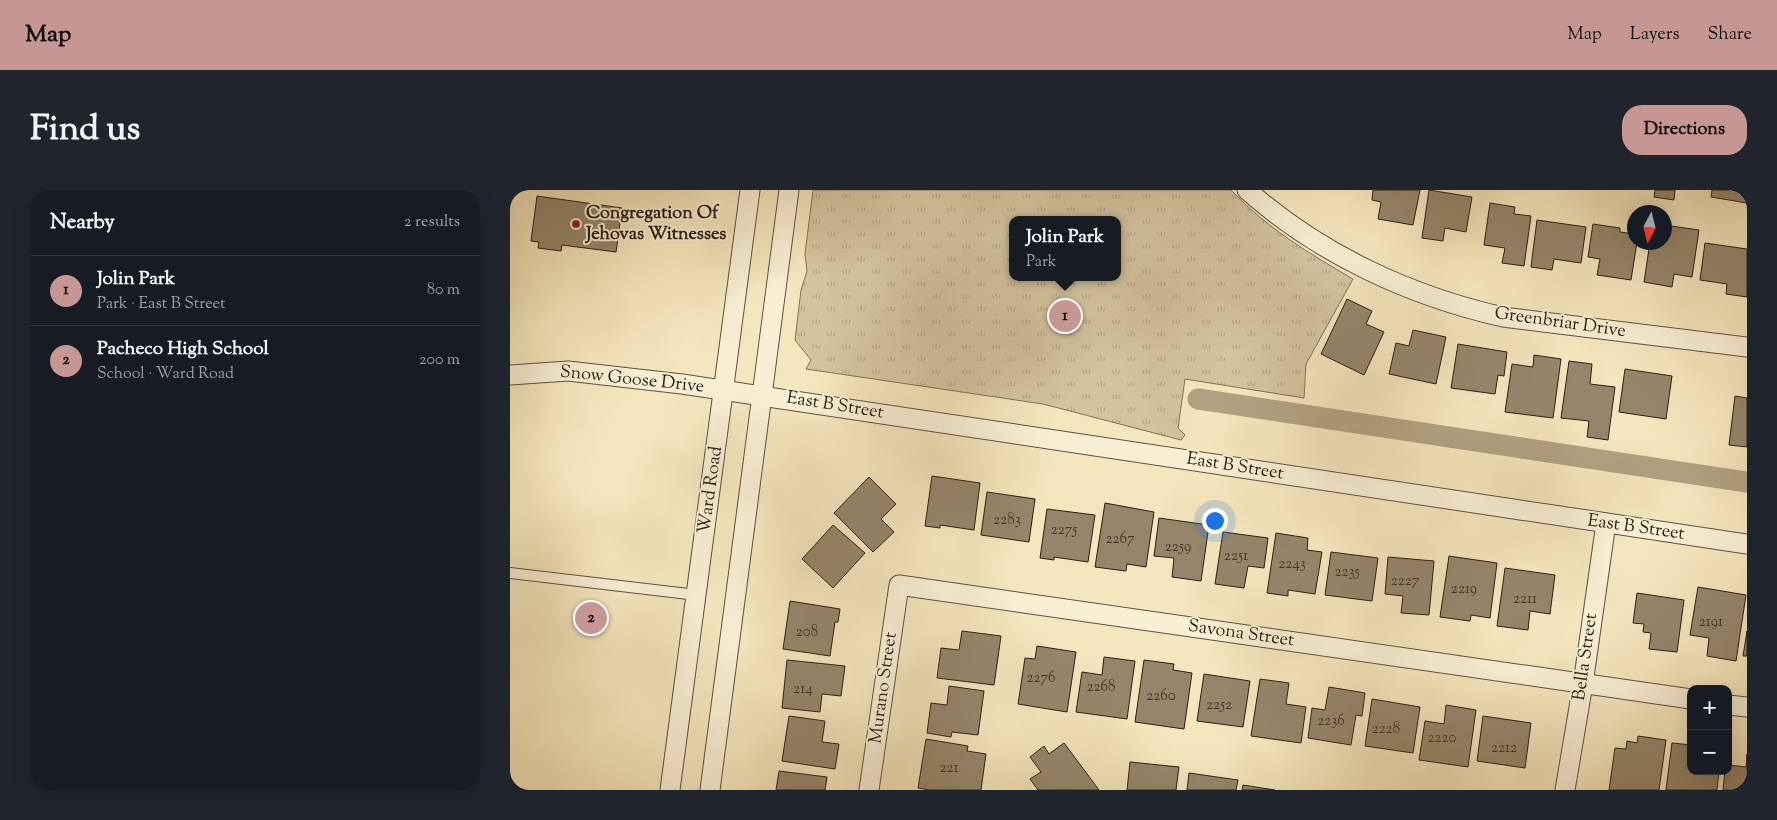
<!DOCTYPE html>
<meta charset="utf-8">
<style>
body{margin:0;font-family:"Sorts Mill Goudy",serif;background:#20242c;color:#f1f3f6}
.controls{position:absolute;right:15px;bottom:15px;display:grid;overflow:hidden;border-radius:10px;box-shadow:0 5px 20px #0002}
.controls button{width:45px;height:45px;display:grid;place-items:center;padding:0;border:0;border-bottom:1px solid #363941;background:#171b24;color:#f1f3f6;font:25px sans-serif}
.compass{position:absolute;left:1117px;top:15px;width:45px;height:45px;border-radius:50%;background:#171b24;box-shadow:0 5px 20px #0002;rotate:187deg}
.you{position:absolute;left:704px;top:330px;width:18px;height:18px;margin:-12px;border:4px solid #fff;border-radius:50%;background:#1a73e8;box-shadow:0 0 0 8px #1a73e833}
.badge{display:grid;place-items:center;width:32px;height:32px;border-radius:50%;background:#c59692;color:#111;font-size:16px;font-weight:700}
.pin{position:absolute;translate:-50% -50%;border:2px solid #fff;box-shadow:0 1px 5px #0006}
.popup{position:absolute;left:499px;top:26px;width:112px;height:65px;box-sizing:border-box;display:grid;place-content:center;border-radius:10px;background:#171b24;filter:drop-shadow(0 1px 4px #0005);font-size:16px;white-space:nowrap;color:#9ea1a6}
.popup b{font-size:19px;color:#f1f3f6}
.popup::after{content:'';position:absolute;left:50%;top:100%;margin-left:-10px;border:10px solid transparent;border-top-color:#171b24}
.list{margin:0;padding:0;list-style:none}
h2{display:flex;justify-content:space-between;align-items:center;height:65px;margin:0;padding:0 20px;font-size:21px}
h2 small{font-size:16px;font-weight:400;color:#9ea1a6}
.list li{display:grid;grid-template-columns:32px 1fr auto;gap:15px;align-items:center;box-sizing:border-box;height:70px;padding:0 20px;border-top:1px solid #363941}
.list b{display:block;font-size:19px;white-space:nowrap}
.list p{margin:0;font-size:16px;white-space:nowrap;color:#9ea1a6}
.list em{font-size:16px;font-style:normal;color:#9ea1a6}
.map{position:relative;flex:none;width:1237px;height:600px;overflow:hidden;border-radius:20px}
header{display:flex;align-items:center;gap:30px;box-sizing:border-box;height:70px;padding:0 25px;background:#c59692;color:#111}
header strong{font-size:24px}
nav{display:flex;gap:28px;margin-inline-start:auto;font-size:18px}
.intro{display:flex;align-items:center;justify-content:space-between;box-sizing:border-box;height:120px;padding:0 30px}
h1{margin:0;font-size:35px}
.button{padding:12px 22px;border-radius:20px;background:#c59692;color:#111;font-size:18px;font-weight:700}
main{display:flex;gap:30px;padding:0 30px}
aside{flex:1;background:#171b24;border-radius:20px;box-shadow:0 5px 20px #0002}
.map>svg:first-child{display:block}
.grass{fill:url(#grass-tufts);stroke:#80715a;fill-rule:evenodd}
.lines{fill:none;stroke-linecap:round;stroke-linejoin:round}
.canal{stroke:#b1a283;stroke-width:21}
.building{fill:#95866b;stroke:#2c1e13}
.service-casing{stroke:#5e503e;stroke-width:12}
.minor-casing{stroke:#5e503e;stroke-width:21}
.service{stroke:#f8efd4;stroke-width:10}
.minor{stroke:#f8efd4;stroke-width:19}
.poi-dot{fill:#8f2418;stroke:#f8efd4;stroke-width:2}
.labels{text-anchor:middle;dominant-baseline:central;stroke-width:4;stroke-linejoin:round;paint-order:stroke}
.number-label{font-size:15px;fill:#463829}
.poi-label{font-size:18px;font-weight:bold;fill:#2c1e13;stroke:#f8efd4;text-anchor:start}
.street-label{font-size:18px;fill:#2c1e13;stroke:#f8efd4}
</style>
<header>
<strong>Map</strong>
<nav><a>Map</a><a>Layers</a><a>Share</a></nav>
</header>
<div class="intro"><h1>Find us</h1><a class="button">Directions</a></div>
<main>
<aside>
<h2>Nearby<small>2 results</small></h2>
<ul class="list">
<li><span class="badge">1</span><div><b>Jolin Park</b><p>Park · East B Street</p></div><em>80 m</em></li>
<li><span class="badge">2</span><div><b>Pacheco High School</b><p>School · Ward Road</p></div><em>200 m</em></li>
</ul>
</aside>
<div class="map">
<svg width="1237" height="600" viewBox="0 0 1237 600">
<defs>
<pattern id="grass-tufts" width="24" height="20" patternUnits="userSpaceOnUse" patternTransform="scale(1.25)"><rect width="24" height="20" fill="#d3c4a0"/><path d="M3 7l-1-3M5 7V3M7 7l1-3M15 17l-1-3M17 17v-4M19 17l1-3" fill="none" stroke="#b5a889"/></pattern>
</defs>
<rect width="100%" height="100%" fill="#f5e6bd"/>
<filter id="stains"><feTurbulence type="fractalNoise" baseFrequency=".004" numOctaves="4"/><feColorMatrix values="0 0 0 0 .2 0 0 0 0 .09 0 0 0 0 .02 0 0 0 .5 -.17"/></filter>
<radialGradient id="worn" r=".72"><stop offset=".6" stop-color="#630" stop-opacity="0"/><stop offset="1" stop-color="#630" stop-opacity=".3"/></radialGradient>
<path class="grass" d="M 303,0 L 721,0 C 755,37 800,64 843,89 L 796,174 L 794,208 L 675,189 L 668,238 L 675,245 L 671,250 L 533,214 L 296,179 L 301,170 L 285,150 L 291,100 L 297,81 L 295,64 ZM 502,30 L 608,30 L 608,87 L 502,87 Z"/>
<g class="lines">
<path class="canal" d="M 688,209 L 1237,292"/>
</g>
<g class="building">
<path d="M 863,0 L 910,0 L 903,35 L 868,29 L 871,12 L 862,10 Z"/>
<path d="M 919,0 L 962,7 L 956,42 L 935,38 L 933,51 L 912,48 Z"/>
<path d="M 1145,0 L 1165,0 L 1164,10 L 1144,7 Z"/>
<path d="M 1202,0 L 1237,0 L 1237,13 L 1201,7 Z"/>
<path d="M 27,6 L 112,18 L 106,62 L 52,55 L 51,61 L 28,58 L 29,52 L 21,51 Z"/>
<path d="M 980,13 L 1005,17 L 1004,24 L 1021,26 L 1014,76 L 992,73 L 995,58 L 974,55 Z"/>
<path d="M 1027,30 L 1076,37 L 1071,73 L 1044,69 L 1042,80 L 1021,77 Z"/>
<path d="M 1083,34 L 1110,38 L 1110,42 L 1124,44 L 1124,52 L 1127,52 L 1121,90 L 1087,85 L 1090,69 L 1078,67 Z"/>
<path d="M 1154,35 L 1189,40 L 1182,87 L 1164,84 L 1162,97 L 1134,92 L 1140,52 L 1154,52 Z"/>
<path d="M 1195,53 L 1237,59 L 1237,107 L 1216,104 L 1217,94 L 1190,90 Z"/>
<path d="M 837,109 L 862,121 L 856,134 L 874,142 L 854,185 L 811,164 Z"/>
<path d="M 903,140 L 936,147 L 926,194 L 879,184 L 886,153 L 899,156 Z"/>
<path d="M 948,154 L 997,162 L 994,186 L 988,185 L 985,204 L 941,198 Z"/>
<path d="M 1024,165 L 1051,169 L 1043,228 L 995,222 L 1002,174 L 1023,177 Z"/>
<path d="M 1059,171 L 1082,174 L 1080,194 L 1105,197 L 1098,250 L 1077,247 L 1079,231 L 1051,228 Z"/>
<path d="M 1115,179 L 1162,186 L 1156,229 L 1109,222 Z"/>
<path d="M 1225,206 L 1237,208 L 1237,257 L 1219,255 Z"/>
<path d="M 422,286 L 470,293 L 464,340 L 430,335 L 430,338 L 415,336 Z"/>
<path d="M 359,287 L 386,314 L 371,329 L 384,342 L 363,362 L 324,323 Z"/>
<path d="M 477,302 L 525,309 L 519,352 L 471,345 Z"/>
<path d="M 595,313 L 644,322 L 636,377 L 617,374 L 616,381 L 585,377 Z"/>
<path d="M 537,319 L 585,325 L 578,372 L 544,367 L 544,370 L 530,368 Z"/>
<path d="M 649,328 L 699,335 L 691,391 L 662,387 L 664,368 L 644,366 Z"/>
<path d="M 323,335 L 355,363 L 323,398 L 292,369 Z"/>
<path d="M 713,342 L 758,348 L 754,378 L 738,376 L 734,398 L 705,394 Z"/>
<path d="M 766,343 L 798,348 L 797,360 L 812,362 L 805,404 L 778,400 L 778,406 L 757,403 Z"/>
<path d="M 821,362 L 868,368 L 862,411 L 815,405 Z"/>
<path d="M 939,366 L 987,373 L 980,428 L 961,425 L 960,431 L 930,427 Z"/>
<path d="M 878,367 L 924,371 L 919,425 L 891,423 L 893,406 L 875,404 Z"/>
<path d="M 995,378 L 1045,385 L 1040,424 L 1020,421 L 1018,440 L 987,436 Z"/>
<path d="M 1188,397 L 1236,405 L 1226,471 L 1197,466 L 1199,448 L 1180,445 Z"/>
<path d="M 1127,403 L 1174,410 L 1167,462 L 1139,459 L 1141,443 L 1133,442 L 1134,434 L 1123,433 Z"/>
<path d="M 280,411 L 330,419 L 328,432 L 325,432 L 320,466 L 273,459 Z"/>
<path d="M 452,441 L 491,446 L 484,495 L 427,488 L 431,458 L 449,460 Z"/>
<path d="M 1237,441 L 1237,466 L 1233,466 Z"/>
<path d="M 527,456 L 566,462 L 557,522 L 508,514 L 515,468 L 525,469 Z"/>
<path d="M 594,467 L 625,471 L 617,529 L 566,522 L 572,482 L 592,485 Z"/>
<path d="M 277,470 L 335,476 L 331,506 L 312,504 L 310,522 L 272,518 Z"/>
<path d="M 634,470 L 664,474 L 663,480 L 682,483 L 674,539 L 625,532 Z"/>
<path d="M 694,484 L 740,491 L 733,537 L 687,531 Z"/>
<path d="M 750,489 L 779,493 L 776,514 L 796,517 L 791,553 L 741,546 Z"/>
<path d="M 439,496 L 474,501 L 468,545 L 442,542 L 441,547 L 417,543 L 421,513 L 437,515 Z"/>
<path d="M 819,497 L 855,503 L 852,526 L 846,525 L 841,555 L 798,548 L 802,518 L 815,520 Z"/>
<path d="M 862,509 L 910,517 L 903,563 L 855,556 Z"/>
<path d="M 936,515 L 966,520 L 958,577 L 909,570 L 915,531 L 934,534 Z"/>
<path d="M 279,526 L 315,531 L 312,552 L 329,554 L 325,579 L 272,571 Z"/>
<path d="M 973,526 L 1021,533 L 1015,578 L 967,571 Z"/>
<path d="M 1128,546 L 1156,550 L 1149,600 L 1099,600 L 1105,558 L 1116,559 L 1117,551 L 1127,553 Z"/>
<path d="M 416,549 L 458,556 L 457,561 L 476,564 L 471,600 L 419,600 L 408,598 Z"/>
<path d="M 554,553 L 589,600 L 528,600 L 520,589 L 531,582 L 520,567 L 534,556 L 539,564 Z"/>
<path d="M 1162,553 L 1181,555 L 1181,581 L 1209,581 L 1207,600 L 1156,600 Z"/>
<path d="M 1237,564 L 1237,600 L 1213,600 L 1215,581 L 1218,581 L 1218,575 L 1236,577 Z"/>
<path d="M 620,572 L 669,577 L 666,600 L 617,600 Z"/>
<path d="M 269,581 L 317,587 L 315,600 L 266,600 Z"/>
<path d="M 679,583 L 728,590 L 726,600 L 677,600 Z"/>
<path d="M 733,595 L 765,600 L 732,600 Z"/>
</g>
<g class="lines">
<g class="service-casing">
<path id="service" d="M 0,383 L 187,405"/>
</g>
<g class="minor-casing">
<g id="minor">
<path d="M 737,0 C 809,64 900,106 993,127 L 1237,157"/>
<path d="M 0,185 L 58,181 L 172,194 L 1237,354"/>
<path d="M 1218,515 L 1237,517"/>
<path d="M 160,600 L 240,0"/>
<path d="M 200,600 L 279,0"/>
<path d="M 359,600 L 389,395 L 1181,509"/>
<path d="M 1055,600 L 1073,494 L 1096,333"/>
</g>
</g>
<use href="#service" class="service"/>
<use href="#minor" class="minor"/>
</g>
<circle class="poi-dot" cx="66" cy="34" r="5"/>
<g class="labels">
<g class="number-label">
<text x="497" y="330">2283</text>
<text x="554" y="340">2275</text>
<text x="610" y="349">2267</text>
<text x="668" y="357">2259</text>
<text x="726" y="366">2251</text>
<text x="782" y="374">2243</text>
<text x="837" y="382">2235</text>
<text x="895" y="391">2227</text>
<text x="954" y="399">2219</text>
<text x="1015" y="409">2211</text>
<text x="1201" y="432">2191</text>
<text x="297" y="442">208</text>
<text x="531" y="488">2276</text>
<text x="591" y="497">2268</text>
<text x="293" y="499">214</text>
<text x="651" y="506">2260</text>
<text x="709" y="515">2252</text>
<text x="821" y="531">2236</text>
<text x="876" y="539">2228</text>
<text x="932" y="548">2220</text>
<text x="994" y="558">2212</text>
<text x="439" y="578">221</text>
</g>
<g class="poi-label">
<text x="76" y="24">Congregation Of<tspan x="76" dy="21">Jehovas Witnesses</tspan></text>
</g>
<g class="street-label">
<text transform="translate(1050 133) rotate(8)">Greenbriar Drive</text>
<text transform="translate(122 190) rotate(6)">Snow Goose Drive</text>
<text transform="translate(325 216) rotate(9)">East B Street</text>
<text transform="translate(725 277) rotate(9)">East B Street</text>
<text transform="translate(201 300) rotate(-82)">Ward Road</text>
<text transform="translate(1126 338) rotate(8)">East B Street</text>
<text transform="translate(731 444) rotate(8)">Savona Street</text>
<text transform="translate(1076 467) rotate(-82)">Bella Street</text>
<text transform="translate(374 498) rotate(-82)">Murano Street</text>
</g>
</g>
<rect width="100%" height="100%" filter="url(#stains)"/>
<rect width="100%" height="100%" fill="url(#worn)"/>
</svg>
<div class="controls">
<button>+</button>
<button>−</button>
</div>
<svg class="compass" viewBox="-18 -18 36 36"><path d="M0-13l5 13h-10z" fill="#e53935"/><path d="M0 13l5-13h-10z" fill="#9ea1a6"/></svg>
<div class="you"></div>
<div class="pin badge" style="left:555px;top:126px">1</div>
<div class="popup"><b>Jolin Park</b>Park</div>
<div class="pin badge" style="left:81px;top:428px">2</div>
</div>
</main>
